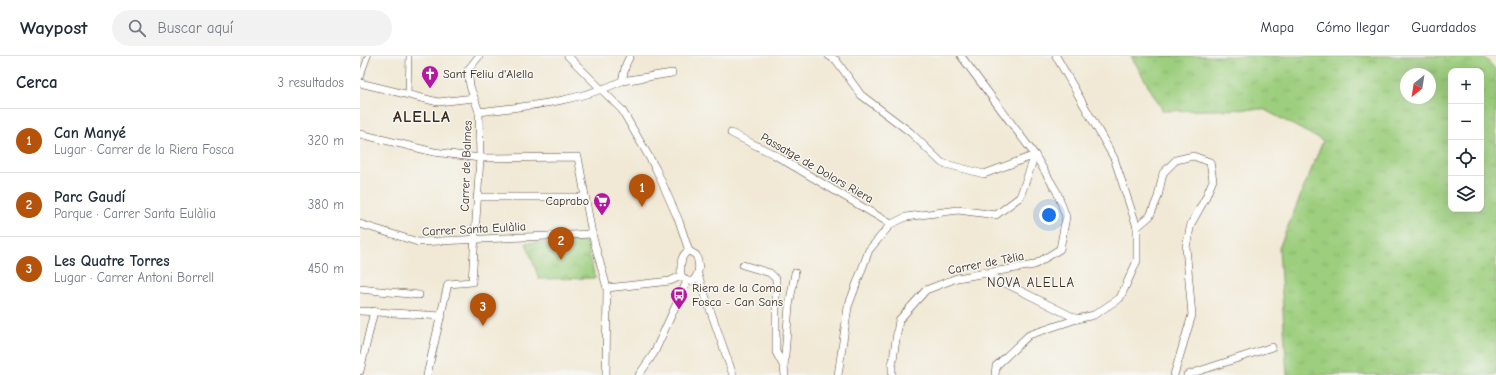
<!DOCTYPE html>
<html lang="es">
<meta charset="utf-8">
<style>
body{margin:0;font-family:"Comic Neue",sans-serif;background:#f2f2f3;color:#1f2937}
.controls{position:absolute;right:12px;top:12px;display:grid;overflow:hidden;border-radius:8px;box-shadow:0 4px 16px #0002}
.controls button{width:36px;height:36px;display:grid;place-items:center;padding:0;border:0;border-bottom:1px solid #e0e1e3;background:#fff;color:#1f2937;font:20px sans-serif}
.compass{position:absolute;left:1040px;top:12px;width:36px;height:36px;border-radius:50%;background:#fff;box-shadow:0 4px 16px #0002;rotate:210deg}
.you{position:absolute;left:689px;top:159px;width:14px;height:14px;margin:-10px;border:3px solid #fff;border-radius:50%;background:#1a73e8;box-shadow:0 0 0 6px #1a73e833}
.badge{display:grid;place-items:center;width:26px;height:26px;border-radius:50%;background:#b45309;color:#fff;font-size:13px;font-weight:700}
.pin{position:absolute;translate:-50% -33px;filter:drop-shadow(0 1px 2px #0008)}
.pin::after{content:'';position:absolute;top:21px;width:14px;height:12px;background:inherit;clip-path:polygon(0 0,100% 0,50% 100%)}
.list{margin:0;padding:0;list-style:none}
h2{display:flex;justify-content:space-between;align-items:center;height:52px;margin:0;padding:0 16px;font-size:17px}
h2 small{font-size:13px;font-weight:400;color:#747a83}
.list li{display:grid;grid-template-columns:26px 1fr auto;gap:12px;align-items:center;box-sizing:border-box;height:64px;padding:0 16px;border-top:1px solid #e0e1e3}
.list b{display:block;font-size:15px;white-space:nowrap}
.list p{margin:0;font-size:13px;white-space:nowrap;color:#747a83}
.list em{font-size:13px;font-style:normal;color:#747a83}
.icon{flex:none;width:22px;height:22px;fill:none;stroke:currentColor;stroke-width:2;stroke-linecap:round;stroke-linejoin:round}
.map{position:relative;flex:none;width:1136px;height:319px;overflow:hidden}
header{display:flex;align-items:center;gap:24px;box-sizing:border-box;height:56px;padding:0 20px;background:#fff;border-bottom:1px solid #e0e1e3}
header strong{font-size:19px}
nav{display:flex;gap:22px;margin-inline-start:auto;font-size:14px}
.search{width:280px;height:36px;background:#f2f2f3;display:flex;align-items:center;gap:10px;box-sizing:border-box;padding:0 14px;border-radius:22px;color:#747a83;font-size:15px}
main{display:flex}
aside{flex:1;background:#fff}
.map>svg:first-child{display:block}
.grass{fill:url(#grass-tufts);stroke:#6c7c4e;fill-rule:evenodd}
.park{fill:url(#park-crowns);stroke:#6c7c4e}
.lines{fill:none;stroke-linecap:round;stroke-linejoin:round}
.pedestrian-casing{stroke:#564739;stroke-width:6}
.minor-casing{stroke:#564739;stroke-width:8}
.pedestrian{stroke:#fff;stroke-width:5}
.minor{stroke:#fff;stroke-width:7}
.labels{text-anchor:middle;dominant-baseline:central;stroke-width:3;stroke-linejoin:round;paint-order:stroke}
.poi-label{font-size:12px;fill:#3b2a1e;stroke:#f6f6f2;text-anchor:start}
.street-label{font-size:12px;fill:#3b2a1e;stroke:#f6f6f2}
.neighbourhood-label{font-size:13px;letter-spacing:1px;fill:#3b2a1e;stroke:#f6f6f2}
.district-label{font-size:16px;font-weight:bold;letter-spacing:1px;fill:#3b2a1e;stroke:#f6f6f2}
</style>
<header>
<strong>Waypost</strong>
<div class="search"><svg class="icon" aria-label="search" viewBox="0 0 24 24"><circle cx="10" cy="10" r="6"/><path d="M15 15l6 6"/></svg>Buscar aquí</div>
<nav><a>Mapa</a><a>Cómo llegar</a><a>Guardados</a></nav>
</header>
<main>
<aside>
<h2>Cerca<small>3 resultados</small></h2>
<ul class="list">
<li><span class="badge">1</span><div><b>Can Manyé</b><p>Lugar · Carrer de la Riera Fosca</p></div><em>320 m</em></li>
<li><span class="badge">2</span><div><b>Parc Gaudí</b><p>Parque · Carrer Santa Eulàlia</p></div><em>380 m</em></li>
<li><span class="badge">3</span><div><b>Les Quatre Torres</b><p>Lugar · Carrer Antoni Borrell</p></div><em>450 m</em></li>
</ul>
</aside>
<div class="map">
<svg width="1136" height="319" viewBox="0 0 1136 319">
<defs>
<pattern id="grass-tufts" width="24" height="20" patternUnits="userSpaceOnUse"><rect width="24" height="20" fill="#9cce7d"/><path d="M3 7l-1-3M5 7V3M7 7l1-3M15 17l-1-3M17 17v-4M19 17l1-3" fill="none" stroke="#87b16c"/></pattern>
<pattern id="park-crowns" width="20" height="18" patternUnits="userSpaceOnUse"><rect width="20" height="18" fill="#9cce7d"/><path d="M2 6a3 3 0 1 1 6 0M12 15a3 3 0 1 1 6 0" fill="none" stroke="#87b16c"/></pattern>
</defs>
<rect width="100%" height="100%" fill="#f6f6f2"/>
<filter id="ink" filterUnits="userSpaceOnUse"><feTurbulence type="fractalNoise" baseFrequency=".025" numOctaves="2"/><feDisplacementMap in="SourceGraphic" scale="8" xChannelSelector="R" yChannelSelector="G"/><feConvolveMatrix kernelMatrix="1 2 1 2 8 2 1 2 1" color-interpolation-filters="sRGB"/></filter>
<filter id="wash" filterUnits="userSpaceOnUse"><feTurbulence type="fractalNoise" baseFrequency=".012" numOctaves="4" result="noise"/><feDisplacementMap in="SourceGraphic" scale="16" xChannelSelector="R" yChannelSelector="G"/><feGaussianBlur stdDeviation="0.9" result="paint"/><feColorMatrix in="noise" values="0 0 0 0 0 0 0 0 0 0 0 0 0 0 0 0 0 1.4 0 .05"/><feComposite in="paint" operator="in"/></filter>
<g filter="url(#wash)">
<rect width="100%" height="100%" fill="#f1e9d5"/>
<path class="grass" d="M 771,0 L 1123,0 L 1136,14 L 1136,319 L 927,319 L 919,192 L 963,85 L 903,53 L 803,55 ZM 1091,15 L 1121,15 L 1121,153 L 1091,153 ZM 1046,18 L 1070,18 L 1070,42 L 1046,42 Z"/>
<path class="park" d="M 226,185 L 235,222 L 179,223 L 166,187 Z"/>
</g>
<g filter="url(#ink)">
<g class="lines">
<g class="pedestrian-casing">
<g id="pedestrian">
<path d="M 0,22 L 8,0"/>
<path d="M 48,39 L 49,0"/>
</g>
</g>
<g class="minor-casing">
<g id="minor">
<path d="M 208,0 L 262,54 L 296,113 L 319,165 L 329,195"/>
<path d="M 469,0 L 476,4 L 501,39 L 550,76 L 582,107 L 624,118 L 675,99 L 660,141 L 636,159 L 598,154 L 546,161 L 531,168 L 509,194 L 488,251 L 478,319"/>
<path d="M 262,25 L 312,17"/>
<path d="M 0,27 L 78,46 L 114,42"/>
<path d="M 119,56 C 167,50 217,46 262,25 L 266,8 L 270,0"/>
<path d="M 371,77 L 413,98 L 531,168"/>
<path d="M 0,78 L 74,96 L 120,102 L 218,101 L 232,178 L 247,232 L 246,319"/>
<path d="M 117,141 L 225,141"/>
<path d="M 0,168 L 58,186 L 232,178"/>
<path d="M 777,171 L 790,160 L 798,141 L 803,117 L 816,104 L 833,100 L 850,106 L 853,124 L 845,143 L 831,168 L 826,191 L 832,259 L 814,319"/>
<path d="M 329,195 L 336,199 C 340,208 340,217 333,225 L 327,225 L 321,220 C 321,211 319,199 329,195 Z"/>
<path d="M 383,209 L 410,217 L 416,223 L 416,296 L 424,311"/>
<path d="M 623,216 L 717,263"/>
<path d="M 338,219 L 373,319"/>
<path d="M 247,232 L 310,225 L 321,220"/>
<path d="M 0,233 L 59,239"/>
<path d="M 0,255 L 82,260"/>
<path d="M 0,315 L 14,255"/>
<path d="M 67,319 L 88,228 L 112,226 L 120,102 L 119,56 L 110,30 L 108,14 L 119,0"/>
<path d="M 279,319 L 294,297 L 327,225"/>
<path d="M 425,319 L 424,311 L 429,250 L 435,217"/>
<path d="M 532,319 L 532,310 L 539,264 L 566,234 L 597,222 L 674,209 L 700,193 L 706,161 L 697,136 L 675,99 L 601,0"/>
<path d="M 635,319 L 636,310 L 669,279 L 717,263 L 734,259 L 760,242 L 777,205 L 777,171 L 754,102 L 696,0"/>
<path d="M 827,319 L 912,291"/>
</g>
</g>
<use href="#pedestrian" class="pedestrian"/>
<use href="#minor" class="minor"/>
</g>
</g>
<defs>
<g id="church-pin" transform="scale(0.9)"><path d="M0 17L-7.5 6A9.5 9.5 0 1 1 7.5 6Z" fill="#b5179e" stroke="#f6f6f2"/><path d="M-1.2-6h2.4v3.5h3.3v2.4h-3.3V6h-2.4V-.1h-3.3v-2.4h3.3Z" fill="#fff"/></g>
<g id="supermarket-pin" transform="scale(0.9)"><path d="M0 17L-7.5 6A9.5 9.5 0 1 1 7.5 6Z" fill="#b5179e" stroke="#f6f6f2"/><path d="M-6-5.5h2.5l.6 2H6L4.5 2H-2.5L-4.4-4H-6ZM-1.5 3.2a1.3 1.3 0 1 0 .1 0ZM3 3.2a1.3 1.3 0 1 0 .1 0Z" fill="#fff"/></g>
<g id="bus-pin" transform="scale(0.9)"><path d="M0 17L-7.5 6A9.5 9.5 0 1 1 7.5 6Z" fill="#b5179e" stroke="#f6f6f2"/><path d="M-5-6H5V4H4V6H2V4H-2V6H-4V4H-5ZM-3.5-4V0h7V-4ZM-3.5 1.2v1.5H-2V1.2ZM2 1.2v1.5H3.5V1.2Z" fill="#fff"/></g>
</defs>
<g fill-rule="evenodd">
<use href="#church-pin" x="70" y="18"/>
<use href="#supermarket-pin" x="242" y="145"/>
<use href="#bus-pin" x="319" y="239"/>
</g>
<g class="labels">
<g class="poi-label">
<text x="83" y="18">Sant Feliu d'Alella</text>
<text x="229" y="145" text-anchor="end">Caprabo</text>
<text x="332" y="232">Riera de la Coma<tspan x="332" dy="14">Fosca - Can Sans</tspan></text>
</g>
<g class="street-label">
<text transform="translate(106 110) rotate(-88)">Carrer de Balmes</text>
<text transform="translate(457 112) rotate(30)">Passatge de Dolors Riera</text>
<text transform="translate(114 173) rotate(-3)">Carrer Santa Eulàlia</text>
<text transform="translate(626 207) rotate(-11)">Carrer de Tèlia</text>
</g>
<g class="neighbourhood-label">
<text x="671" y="226">NOVA ALELLA</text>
</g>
<g class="district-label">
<text x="62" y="61">ALELLA</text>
</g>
</g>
</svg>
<div class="controls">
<button>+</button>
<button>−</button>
<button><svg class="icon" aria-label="locate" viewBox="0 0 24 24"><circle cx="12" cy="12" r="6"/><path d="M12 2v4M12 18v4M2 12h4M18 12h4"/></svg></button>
<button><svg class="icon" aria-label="layers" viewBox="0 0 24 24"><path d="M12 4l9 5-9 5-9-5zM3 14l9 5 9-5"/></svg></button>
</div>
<svg class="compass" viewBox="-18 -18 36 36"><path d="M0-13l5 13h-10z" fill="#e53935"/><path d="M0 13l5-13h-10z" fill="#747a83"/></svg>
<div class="you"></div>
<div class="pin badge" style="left:282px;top:151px">1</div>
<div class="pin badge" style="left:201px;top:204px">2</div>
<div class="pin badge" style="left:123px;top:270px">3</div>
</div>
</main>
